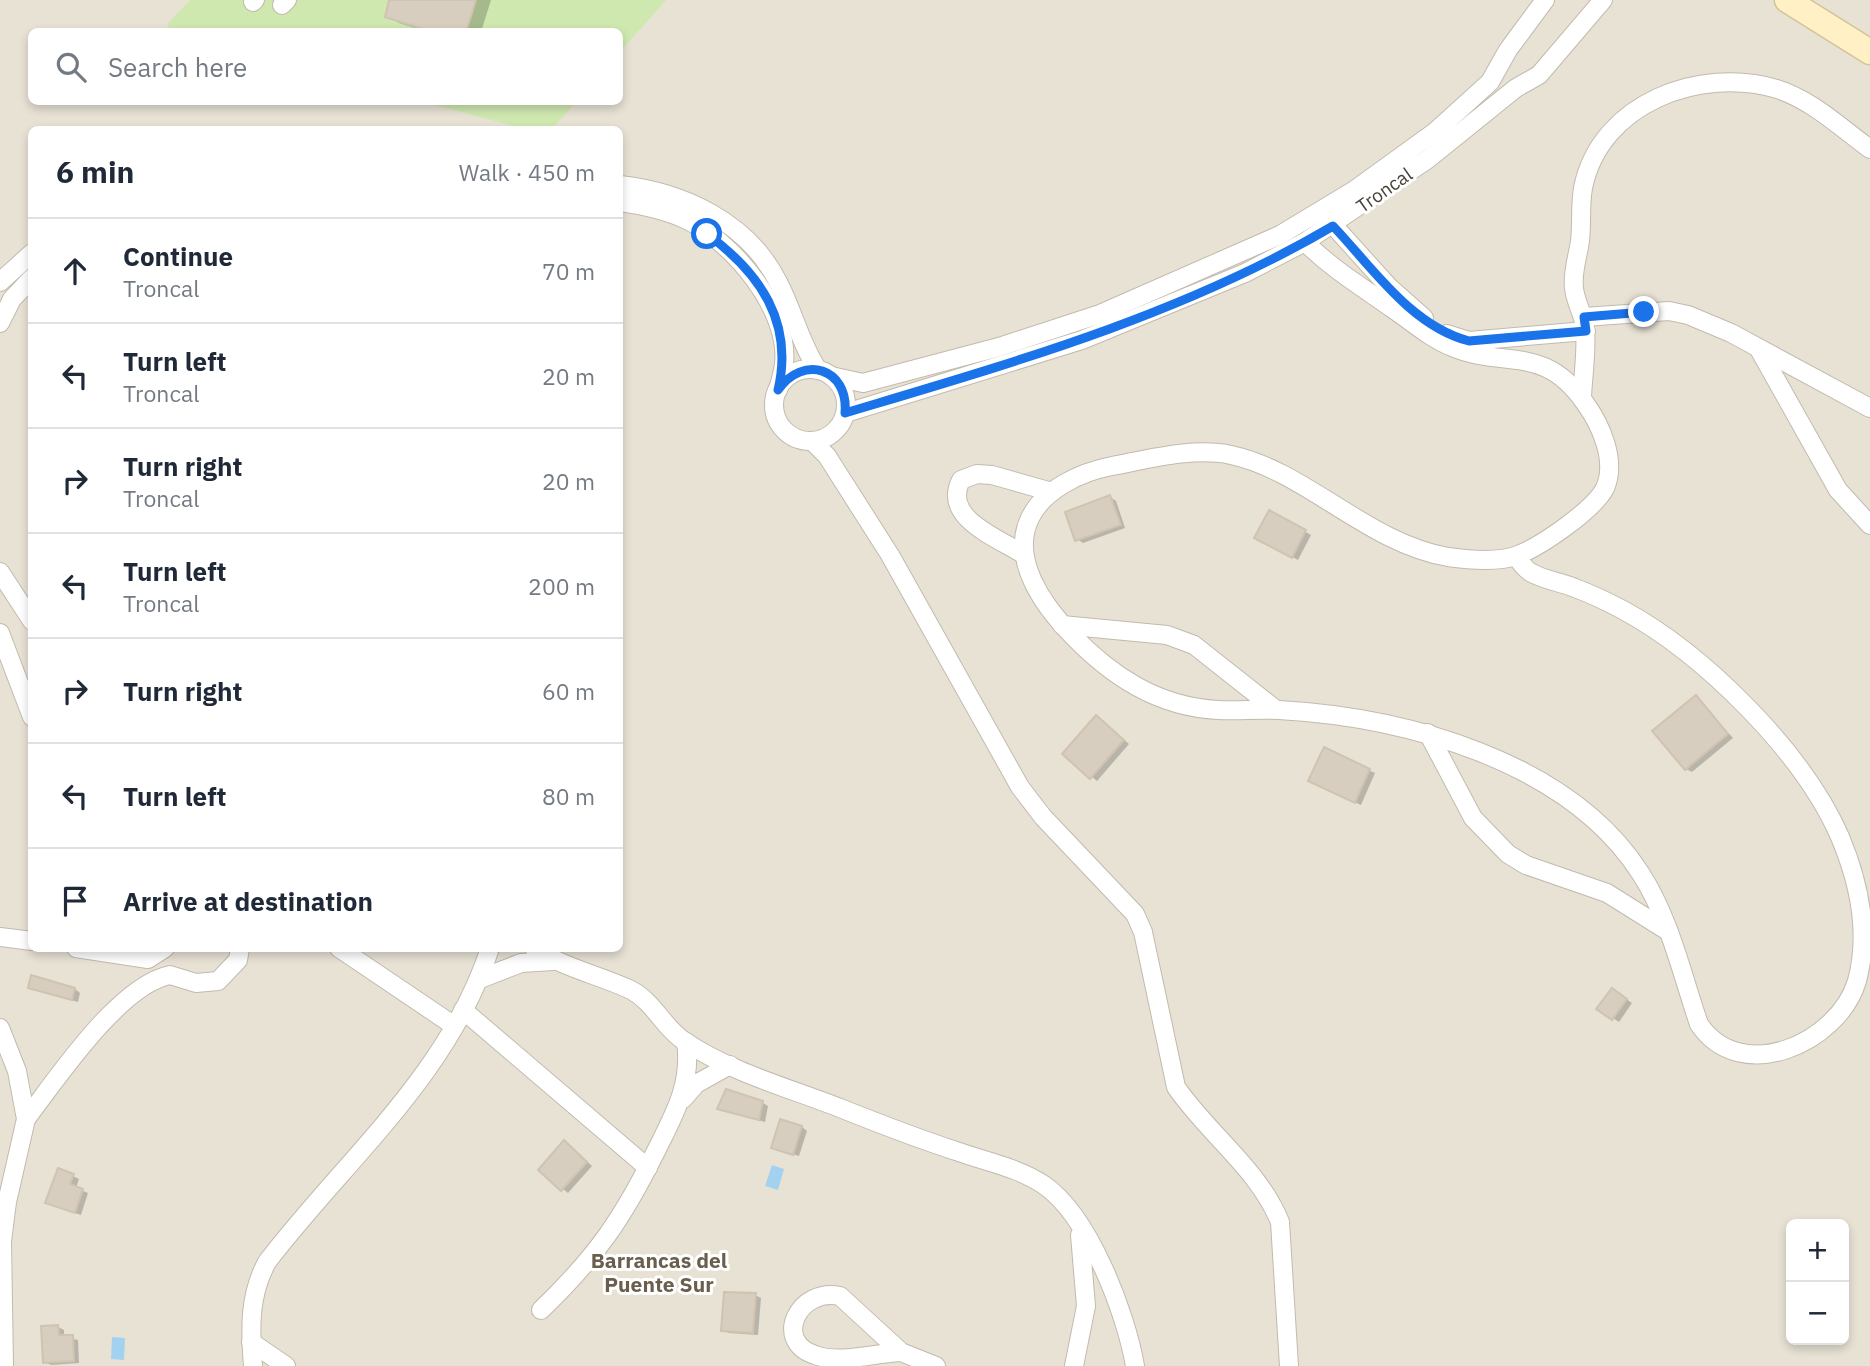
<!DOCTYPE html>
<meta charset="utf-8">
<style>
body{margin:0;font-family:"IBM Plex Sans",sans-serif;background:#f6f6f7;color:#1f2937}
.controls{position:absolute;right:21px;bottom:21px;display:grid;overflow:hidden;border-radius:10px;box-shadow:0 4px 10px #0003}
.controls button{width:63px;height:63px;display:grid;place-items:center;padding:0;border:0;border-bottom:2px solid #e0e1e3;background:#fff;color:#1f2937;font:35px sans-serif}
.stop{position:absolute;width:21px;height:21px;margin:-16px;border:5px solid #1a73e8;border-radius:50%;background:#fff}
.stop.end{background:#1a73e8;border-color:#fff;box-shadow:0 2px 7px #0008}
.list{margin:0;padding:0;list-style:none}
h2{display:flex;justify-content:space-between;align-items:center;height:91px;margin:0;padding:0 28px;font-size:30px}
h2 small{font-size:23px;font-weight:400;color:#747a83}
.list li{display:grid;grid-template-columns:46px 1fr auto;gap:21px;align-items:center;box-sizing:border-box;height:105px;padding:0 28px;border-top:2px solid #e0e1e3}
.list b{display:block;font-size:26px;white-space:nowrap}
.list p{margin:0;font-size:23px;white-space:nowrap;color:#747a83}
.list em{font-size:23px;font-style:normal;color:#747a83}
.icon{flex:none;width:38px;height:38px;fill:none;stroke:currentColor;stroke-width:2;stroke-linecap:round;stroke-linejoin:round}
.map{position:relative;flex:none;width:1870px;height:1366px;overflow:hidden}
.search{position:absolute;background:#fff;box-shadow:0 4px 10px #0003;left:28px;top:28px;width:595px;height:77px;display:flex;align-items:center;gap:18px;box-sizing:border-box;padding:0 24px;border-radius:10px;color:#747a83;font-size:26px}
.panel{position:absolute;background:#fff;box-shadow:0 4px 10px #0003;left:28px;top:126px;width:595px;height:826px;border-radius:10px}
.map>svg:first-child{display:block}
.residential{fill:#e8e2d5;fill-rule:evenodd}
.green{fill:#cfe8b0}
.water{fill:#a3d2f1}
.shadow{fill:#0003}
.building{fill:#d8cebf;stroke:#d0c3b0;stroke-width:2}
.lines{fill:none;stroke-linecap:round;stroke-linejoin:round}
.minor-casing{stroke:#c2baad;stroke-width:20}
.secondary-casing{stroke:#d4c397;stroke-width:27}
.minor{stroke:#fff;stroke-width:18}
.secondary{stroke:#fff0c6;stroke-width:24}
.route{stroke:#1a73e8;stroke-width:9}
.labels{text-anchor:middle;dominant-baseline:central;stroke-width:6;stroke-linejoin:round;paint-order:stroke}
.street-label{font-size:19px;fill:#474036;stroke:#fff}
.neighbourhood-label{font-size:21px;font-weight:bold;fill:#6a5e4d;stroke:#fff}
</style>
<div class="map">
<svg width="1870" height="1366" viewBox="0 0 1870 1366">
<rect width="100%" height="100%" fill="#f4f0e7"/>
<path class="residential" d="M 0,0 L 1870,0 L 1870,1366 L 0,1366 ZM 32,32 L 620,32 L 620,102 L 32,102 ZM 32,130 L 620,130 L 620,948 L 32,948 ZM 1791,1224 L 1844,1224 L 1844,1340 L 1791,1340 Z"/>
<g class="green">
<path d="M 190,0 L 666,0 L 620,52 L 620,32 L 167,32 L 169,22 Z"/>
<path d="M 423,102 L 576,102 L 551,130 L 525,129 Z"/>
</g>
<g class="water">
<path d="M 772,1165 L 784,1169 L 778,1190 L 765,1186 Z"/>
<path d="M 112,1337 L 125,1338 L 124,1360 L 111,1359 Z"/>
</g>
<g class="shadow">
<path d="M 391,0 L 491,0 L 481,32 L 427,32 L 399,23 L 387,16 Z"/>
<path d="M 1110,497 L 1116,501 L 1125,528 L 1083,543 L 1077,539 Z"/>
<path d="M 1270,512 L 1311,535 L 1298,560 L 1256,538 Z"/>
<path d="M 1696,697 L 1733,738 L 1692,772 L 1686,769 Z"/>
<path d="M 1102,721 L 1129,744 L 1097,781 L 1065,754 Z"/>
<path d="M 1325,750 L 1375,773 L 1361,805 L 1316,784 Z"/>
<path d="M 32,977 L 75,989 L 80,993 L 78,1002 L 35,990 L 30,987 Z"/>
<path d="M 1618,993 L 1632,1003 L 1619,1022 L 1599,1009 Z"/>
<path d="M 763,1103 L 768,1106 L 765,1122 L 720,1109 Z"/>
<path d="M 802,1127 L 807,1131 L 799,1156 L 779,1150 Z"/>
<path d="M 570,1146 L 592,1166 L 568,1193 L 540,1170 Z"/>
<path d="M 73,1176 L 79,1179 L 76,1188 L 88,1193 L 81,1215 L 53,1206 Z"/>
<path d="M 755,1295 L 761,1298 L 758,1335 L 729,1333 L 723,1330 Z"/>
<path d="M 58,1327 L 64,1330 L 64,1337 L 78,1340 L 79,1363 L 51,1365 L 45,1362 Z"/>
</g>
<g class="building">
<path d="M 389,0 L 476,0 L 466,32 L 433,32 L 385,17 Z"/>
<path d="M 1110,495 L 1121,525 L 1075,541 L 1065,512 Z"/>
<path d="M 1269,510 L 1306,530 L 1292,558 L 1254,538 Z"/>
<path d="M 1696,695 L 1728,734 L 1685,770 L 1652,731 Z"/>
<path d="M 1096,715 L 1124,740 L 1090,779 L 1062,754 Z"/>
<path d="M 1324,747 L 1370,769 L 1355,803 L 1308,781 Z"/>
<path d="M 31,975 L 75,988 L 72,1000 L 28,988 Z"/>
<path d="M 1612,988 L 1627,999 L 1612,1020 L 1596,1009 Z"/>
<path d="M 726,1089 L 763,1101 L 759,1120 L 717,1109 Z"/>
<path d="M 780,1119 L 802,1126 L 793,1155 L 771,1148 Z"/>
<path d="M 564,1140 L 587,1162 L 561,1191 L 538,1170 Z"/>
<path d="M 58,1168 L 74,1174 L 70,1184 L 83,1189 L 75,1213 L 45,1203 Z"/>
<path d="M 724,1292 L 756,1293 L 753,1333 L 721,1331 Z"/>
<path d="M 58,1325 L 59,1335 L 73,1335 L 74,1361 L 43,1363 L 41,1326 Z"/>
</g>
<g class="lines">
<g class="minor-casing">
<g id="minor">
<path d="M 253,2 L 255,0"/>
<path d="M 282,5 L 287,0"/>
<path d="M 620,185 C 683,192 748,222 778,282 C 793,310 800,343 818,370"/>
<path d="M 620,202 C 642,205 666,210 687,220 C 733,242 790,310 784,364 C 783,373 780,382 778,390"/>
<path d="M 1333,225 L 1389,287 L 1424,318"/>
<path d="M 1305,242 C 1332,269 1362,287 1393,309 C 1412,322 1430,338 1452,347 C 1503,369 1544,343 1585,403 C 1601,425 1617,461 1605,488 C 1594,510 1541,546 1518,555 C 1498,563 1469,560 1448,557 C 1367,543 1306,471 1231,455 C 1193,447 1149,459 1112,466 C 1081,472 1044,489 1030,518 C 1010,559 1043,605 1071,634 C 1111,676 1158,707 1218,710 C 1238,711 1259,709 1279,710 C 1405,717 1569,761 1641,874 C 1670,919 1682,975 1699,1024 C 1740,1086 1838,1044 1857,981 C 1870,932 1859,882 1840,837 C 1803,752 1704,654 1623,610 C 1608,602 1591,594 1575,588 C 1561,582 1543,580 1530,572 C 1524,568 1520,562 1516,556"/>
<path d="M 0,282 L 32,253"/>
<path d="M 1584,317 L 1669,311 L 1688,315 L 1731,333 L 1870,408"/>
<path d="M 0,323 L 12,299 L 32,278"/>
<path d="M 1447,334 L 1469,341 L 1586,331"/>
<path d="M 1760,351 L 1838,490 L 1870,525"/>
<circle cx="810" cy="405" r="36"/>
<path d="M 831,376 L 863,383 L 999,347 L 1100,314 L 1280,235 L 1353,191 L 1436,131 L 1490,82 L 1508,50 L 1545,0"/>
<path d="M 1582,397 C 1583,375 1587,351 1585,329 C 1584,314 1575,302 1574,288 C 1572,272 1578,256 1580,241 C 1582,223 1580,205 1583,188 C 1600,103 1700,66 1777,89 C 1812,100 1841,128 1870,149"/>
<path d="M 846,413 L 1082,340 L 1245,273 L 1305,242 L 1428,159 L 1516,88 L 1539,75 L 1603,0"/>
<path d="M 812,441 L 827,456 L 890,555 L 1020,787 L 1043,817 L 1135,914 L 1143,932 L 1176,1087 C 1208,1134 1258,1168 1280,1222 L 1289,1366"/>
<path d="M 1023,554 C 996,537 942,518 961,480 L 977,474 L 992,475 L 1052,492"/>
<path d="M 0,572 L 32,621"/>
<path d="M 1062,625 L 1167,635 L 1194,645 L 1275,709"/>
<path d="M 0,633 L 32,717"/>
<path d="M 1428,733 L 1473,818 L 1508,854 L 1526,865 L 1607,893 L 1666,930"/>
<path d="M 0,937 L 32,941"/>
<path d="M 76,948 L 148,959 L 165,948"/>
<path d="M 339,948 L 453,1025"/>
<path d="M 534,948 C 564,968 599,975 631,990 C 654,1002 663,1027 684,1041 C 730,1072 789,1088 840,1108 C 880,1124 919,1139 959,1152 C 987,1162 1019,1168 1044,1185 C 1089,1216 1126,1313 1135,1366"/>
<path d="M 480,979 L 521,963 L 553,961"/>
<path d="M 463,1010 L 648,1168"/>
<path d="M 0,1028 L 17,1071 L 26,1119 L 7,1202 L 2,1241 L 4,1366"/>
<path d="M 683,1099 L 696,1084 L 730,1065"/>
<path d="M 26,1119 C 56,1080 119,985 170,975 L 196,983 L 218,981 L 238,960 L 240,948"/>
<path d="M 541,1310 C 597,1256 623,1218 657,1149 C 675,1113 692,1083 686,1042"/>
<path d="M 251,1342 L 286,1366"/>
<path d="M 901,1352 C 875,1353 839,1364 815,1355 C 772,1341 799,1287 840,1296 L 901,1352 L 936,1366"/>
<path d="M 253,1366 C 250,1329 249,1295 267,1262 C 345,1160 449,1075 490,948"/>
<path d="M 1074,1366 L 1086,1306 L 1080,1235"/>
</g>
</g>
<g class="secondary-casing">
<path id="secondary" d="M 1787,0 L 1870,52"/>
</g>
<use href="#minor" class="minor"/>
<use href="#secondary" class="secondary"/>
</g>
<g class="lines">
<path class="route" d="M 707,234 C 760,273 794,322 778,390 C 803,354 849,368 845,413 C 1012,363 1182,315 1333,226 C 1372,267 1411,326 1469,341 L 1586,331 L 1584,317 L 1644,312"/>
</g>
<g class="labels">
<g class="street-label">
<text transform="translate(1384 190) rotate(-35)">Troncal</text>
</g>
<g class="neighbourhood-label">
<text x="659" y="1260">Barrancas del<tspan x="659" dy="24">Puente Sur</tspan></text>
</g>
</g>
</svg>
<div class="controls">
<button>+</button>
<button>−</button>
</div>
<div class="stop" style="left:707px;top:234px"></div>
<div class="stop end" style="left:1644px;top:312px"></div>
<div class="search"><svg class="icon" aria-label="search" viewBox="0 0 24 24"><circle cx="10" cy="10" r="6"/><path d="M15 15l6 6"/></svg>Search here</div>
<section class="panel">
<h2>6 min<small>Walk · 450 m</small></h2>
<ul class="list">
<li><svg class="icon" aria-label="ahead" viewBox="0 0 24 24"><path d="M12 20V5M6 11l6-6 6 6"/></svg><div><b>Continue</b><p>Troncal</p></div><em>70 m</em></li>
<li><svg class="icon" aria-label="left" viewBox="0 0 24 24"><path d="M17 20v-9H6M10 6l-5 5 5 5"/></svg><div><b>Turn left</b><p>Troncal</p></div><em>20 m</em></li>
<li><svg class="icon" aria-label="right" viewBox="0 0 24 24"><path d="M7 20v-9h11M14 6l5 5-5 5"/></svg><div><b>Turn right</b><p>Troncal</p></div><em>20 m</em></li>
<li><svg class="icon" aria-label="left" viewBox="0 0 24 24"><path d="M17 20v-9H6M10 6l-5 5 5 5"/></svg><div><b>Turn left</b><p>Troncal</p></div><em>200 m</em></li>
<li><svg class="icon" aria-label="right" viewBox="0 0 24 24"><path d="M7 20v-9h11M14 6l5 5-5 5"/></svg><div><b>Turn right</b></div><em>60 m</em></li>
<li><svg class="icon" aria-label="left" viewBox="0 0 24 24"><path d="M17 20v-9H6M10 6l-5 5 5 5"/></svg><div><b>Turn left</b></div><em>80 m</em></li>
<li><svg class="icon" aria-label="arrive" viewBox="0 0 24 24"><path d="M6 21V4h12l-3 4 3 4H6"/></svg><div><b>Arrive at destination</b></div></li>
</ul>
</section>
</div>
